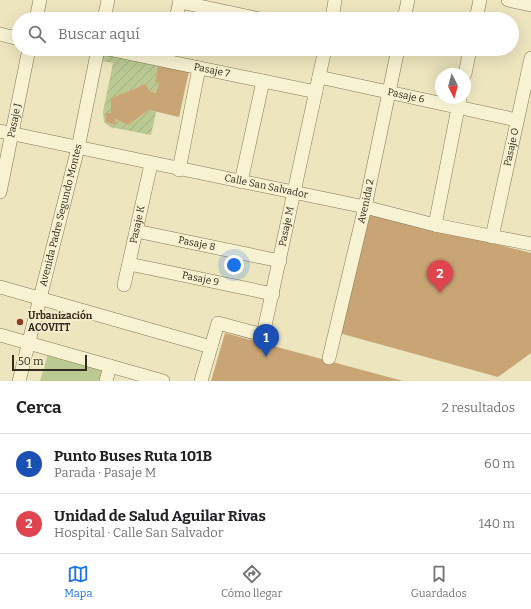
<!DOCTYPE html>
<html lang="es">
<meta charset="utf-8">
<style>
body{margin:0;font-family:Bitter,serif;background:#f6f6f6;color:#202124}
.compass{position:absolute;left:435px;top:68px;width:36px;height:36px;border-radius:50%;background:#fff;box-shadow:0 4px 16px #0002;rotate:174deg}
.scale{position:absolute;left:12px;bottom:10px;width:75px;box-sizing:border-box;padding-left:4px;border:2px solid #332b1c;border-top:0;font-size:11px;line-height:14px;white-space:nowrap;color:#332b1c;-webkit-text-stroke:3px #f4eecd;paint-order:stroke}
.you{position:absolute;left:234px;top:265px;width:14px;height:14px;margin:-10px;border:3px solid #fff;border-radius:50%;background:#1a73e8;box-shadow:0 0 0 6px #1a73e833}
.badge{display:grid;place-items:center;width:26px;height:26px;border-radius:50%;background:#1a73e8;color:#fff;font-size:13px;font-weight:700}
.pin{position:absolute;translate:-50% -33px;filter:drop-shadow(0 1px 2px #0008)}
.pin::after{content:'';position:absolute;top:21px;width:14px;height:12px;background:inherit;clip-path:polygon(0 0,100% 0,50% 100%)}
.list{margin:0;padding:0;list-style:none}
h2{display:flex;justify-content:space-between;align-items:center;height:52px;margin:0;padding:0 16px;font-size:17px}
h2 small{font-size:13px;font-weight:400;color:#757577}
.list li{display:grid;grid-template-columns:26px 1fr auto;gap:12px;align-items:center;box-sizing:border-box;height:60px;padding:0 16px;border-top:1px solid #e0e0e0}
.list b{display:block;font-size:15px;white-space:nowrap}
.list p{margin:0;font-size:13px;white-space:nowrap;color:#757577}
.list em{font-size:13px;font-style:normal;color:#757577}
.icon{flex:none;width:22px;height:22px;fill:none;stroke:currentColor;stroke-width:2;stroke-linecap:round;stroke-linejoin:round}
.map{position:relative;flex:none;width:531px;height:381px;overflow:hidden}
.search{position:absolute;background:#fff;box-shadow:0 4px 16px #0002;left:12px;right:12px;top:12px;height:44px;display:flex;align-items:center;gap:10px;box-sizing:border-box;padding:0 14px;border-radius:22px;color:#757577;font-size:15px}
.sheet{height:172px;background:#fff}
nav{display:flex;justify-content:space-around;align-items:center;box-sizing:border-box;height:56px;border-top:1px solid #e0e0e0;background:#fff;font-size:11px;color:#757577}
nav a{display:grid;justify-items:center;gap:2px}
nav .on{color:#1a73e8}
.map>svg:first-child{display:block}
.green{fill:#bbc993}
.garden{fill:url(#garden-furrows)}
.building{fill:#c9a575}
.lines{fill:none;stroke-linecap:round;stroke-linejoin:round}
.minor-casing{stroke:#847658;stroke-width:14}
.minor{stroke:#f7f2d1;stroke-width:13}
.poi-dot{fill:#913829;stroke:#f4eecd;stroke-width:1.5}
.labels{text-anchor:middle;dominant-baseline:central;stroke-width:3.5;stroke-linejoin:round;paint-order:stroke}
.street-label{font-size:10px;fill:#332b1c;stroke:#f4eecd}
.poi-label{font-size:10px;font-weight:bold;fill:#332b1c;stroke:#f4eecd;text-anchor:start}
</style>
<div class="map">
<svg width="531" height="381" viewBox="0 0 531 381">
<defs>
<pattern id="garden-furrows" width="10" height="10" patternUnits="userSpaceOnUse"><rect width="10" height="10" fill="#bbc993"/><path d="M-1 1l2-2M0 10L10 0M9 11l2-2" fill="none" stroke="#a1ad7e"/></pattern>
</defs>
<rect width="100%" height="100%" fill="#ece5be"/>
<path class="green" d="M 49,351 L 108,367 L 104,381 L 40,381 Z"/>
<path class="garden" d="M 103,52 L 158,64 L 155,82 L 159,82 L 156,93 L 150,91 L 146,85 L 142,84 L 139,87 L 111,98 L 111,113 L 105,113 L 106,122 L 114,125 L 115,119 L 128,125 L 149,110 L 156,112 L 151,135 L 110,127 L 104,122 L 103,112 L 113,63 L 101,61 Z"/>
<g class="building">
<path d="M 158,64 L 189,71 L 179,117 L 149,110 L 128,125 L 115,119 L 116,123 L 114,125 L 106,122 L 105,113 L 111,113 L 111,98 L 139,87 L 142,84 L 146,85 L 150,91 L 156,93 L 159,82 L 155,82 Z"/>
<path d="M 367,212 L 531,253 L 531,353 L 498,377 L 339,333 Z"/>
<path d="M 225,333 L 403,381 L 211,381 Z"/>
</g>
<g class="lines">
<g class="minor-casing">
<g id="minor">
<path d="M 508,0 L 531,5"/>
<path d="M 180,2 L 260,19"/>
<path d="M 36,19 L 40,0"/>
<path d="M 104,19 L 108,0"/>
<path d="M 176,19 L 180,0"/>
<path d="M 332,19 L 335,0"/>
<path d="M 404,19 L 408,0"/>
<path d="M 476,19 L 480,0"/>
<path d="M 0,34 L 19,39"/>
<path id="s1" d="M 108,49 L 316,92"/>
<path d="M 465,74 L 470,49"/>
<path id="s2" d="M 319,77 L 517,120"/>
<path id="s3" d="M 0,131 L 365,207 L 435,225 L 531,244"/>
<path d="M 179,170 L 199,68"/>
<path d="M 241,182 L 263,81"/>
<path id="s4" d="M 0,192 L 29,49"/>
<path d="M 435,225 L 460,98"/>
<path id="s5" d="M 136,231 L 280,261"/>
<path id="s6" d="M 492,237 L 531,58"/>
<path id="s7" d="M 129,264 L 273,294"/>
<path id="s8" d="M 124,285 L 151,164"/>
<path d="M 0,287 L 211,347"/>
<path d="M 0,335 L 163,381"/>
<path id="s9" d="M 329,358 L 365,207 L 398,49"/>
<path id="s10" d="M 19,381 L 78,148 L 98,49"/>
<path d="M 106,381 L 110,366"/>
<path id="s11" d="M 201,381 L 218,323 L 263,335 L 325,49"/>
</g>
</g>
<use href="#minor" class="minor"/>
</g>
<circle class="poi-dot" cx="20" cy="322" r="4"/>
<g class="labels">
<g class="street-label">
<text stroke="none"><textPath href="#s1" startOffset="106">Pasaje 7</textPath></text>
<text stroke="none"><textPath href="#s2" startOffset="89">Pasaje 6</textPath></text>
<text stroke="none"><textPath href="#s4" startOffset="73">Pasaje J</textPath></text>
<text stroke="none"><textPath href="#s6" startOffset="92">Pasaje O</textPath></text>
<text stroke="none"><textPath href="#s3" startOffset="272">Calle San Salvador</textPath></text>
<text stroke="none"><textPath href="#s9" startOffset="161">Avenida 2</textPath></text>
<text stroke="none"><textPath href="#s10" startOffset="171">Avenida Padre Segundo Montes</textPath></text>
<text stroke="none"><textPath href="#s8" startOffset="62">Pasaje K</textPath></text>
<text stroke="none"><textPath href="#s11" startOffset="218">Pasaje M</textPath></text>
<text stroke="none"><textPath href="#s5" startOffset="62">Pasaje 8</textPath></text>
<text stroke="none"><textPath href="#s7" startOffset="73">Pasaje 9</textPath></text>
</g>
<g class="poi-label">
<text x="28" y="316">Urbanización<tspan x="28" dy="12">ACOVITT</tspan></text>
</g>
</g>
</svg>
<svg class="compass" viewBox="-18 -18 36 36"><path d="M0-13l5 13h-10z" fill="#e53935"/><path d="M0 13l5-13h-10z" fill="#757577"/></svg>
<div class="scale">50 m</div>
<div class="you"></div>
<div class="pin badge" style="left:266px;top:357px;background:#1a4fb4">1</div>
<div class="pin badge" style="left:440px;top:293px;background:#e0444e">2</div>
<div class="search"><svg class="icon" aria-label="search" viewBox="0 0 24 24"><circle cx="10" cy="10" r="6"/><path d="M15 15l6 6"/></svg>Buscar aquí</div>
</div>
<section class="sheet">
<h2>Cerca<small>2 resultados</small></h2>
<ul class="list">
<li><span class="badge" style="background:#1a4fb4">1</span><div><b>Punto Buses Ruta 101B</b><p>Parada · Pasaje M</p></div><em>60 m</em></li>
<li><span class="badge" style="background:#e0444e">2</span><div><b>Unidad de Salud Aguilar Rivas</b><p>Hospital · Calle San Salvador</p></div><em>140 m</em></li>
</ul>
</section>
<nav>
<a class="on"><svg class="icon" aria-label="map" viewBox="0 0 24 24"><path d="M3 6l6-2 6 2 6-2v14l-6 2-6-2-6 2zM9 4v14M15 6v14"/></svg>Mapa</a>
<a><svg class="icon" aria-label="directions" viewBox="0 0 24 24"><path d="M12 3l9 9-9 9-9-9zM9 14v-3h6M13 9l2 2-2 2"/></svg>Cómo llegar</a>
<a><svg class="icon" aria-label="saved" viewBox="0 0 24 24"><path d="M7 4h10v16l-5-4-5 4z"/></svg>Guardados</a>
</nav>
